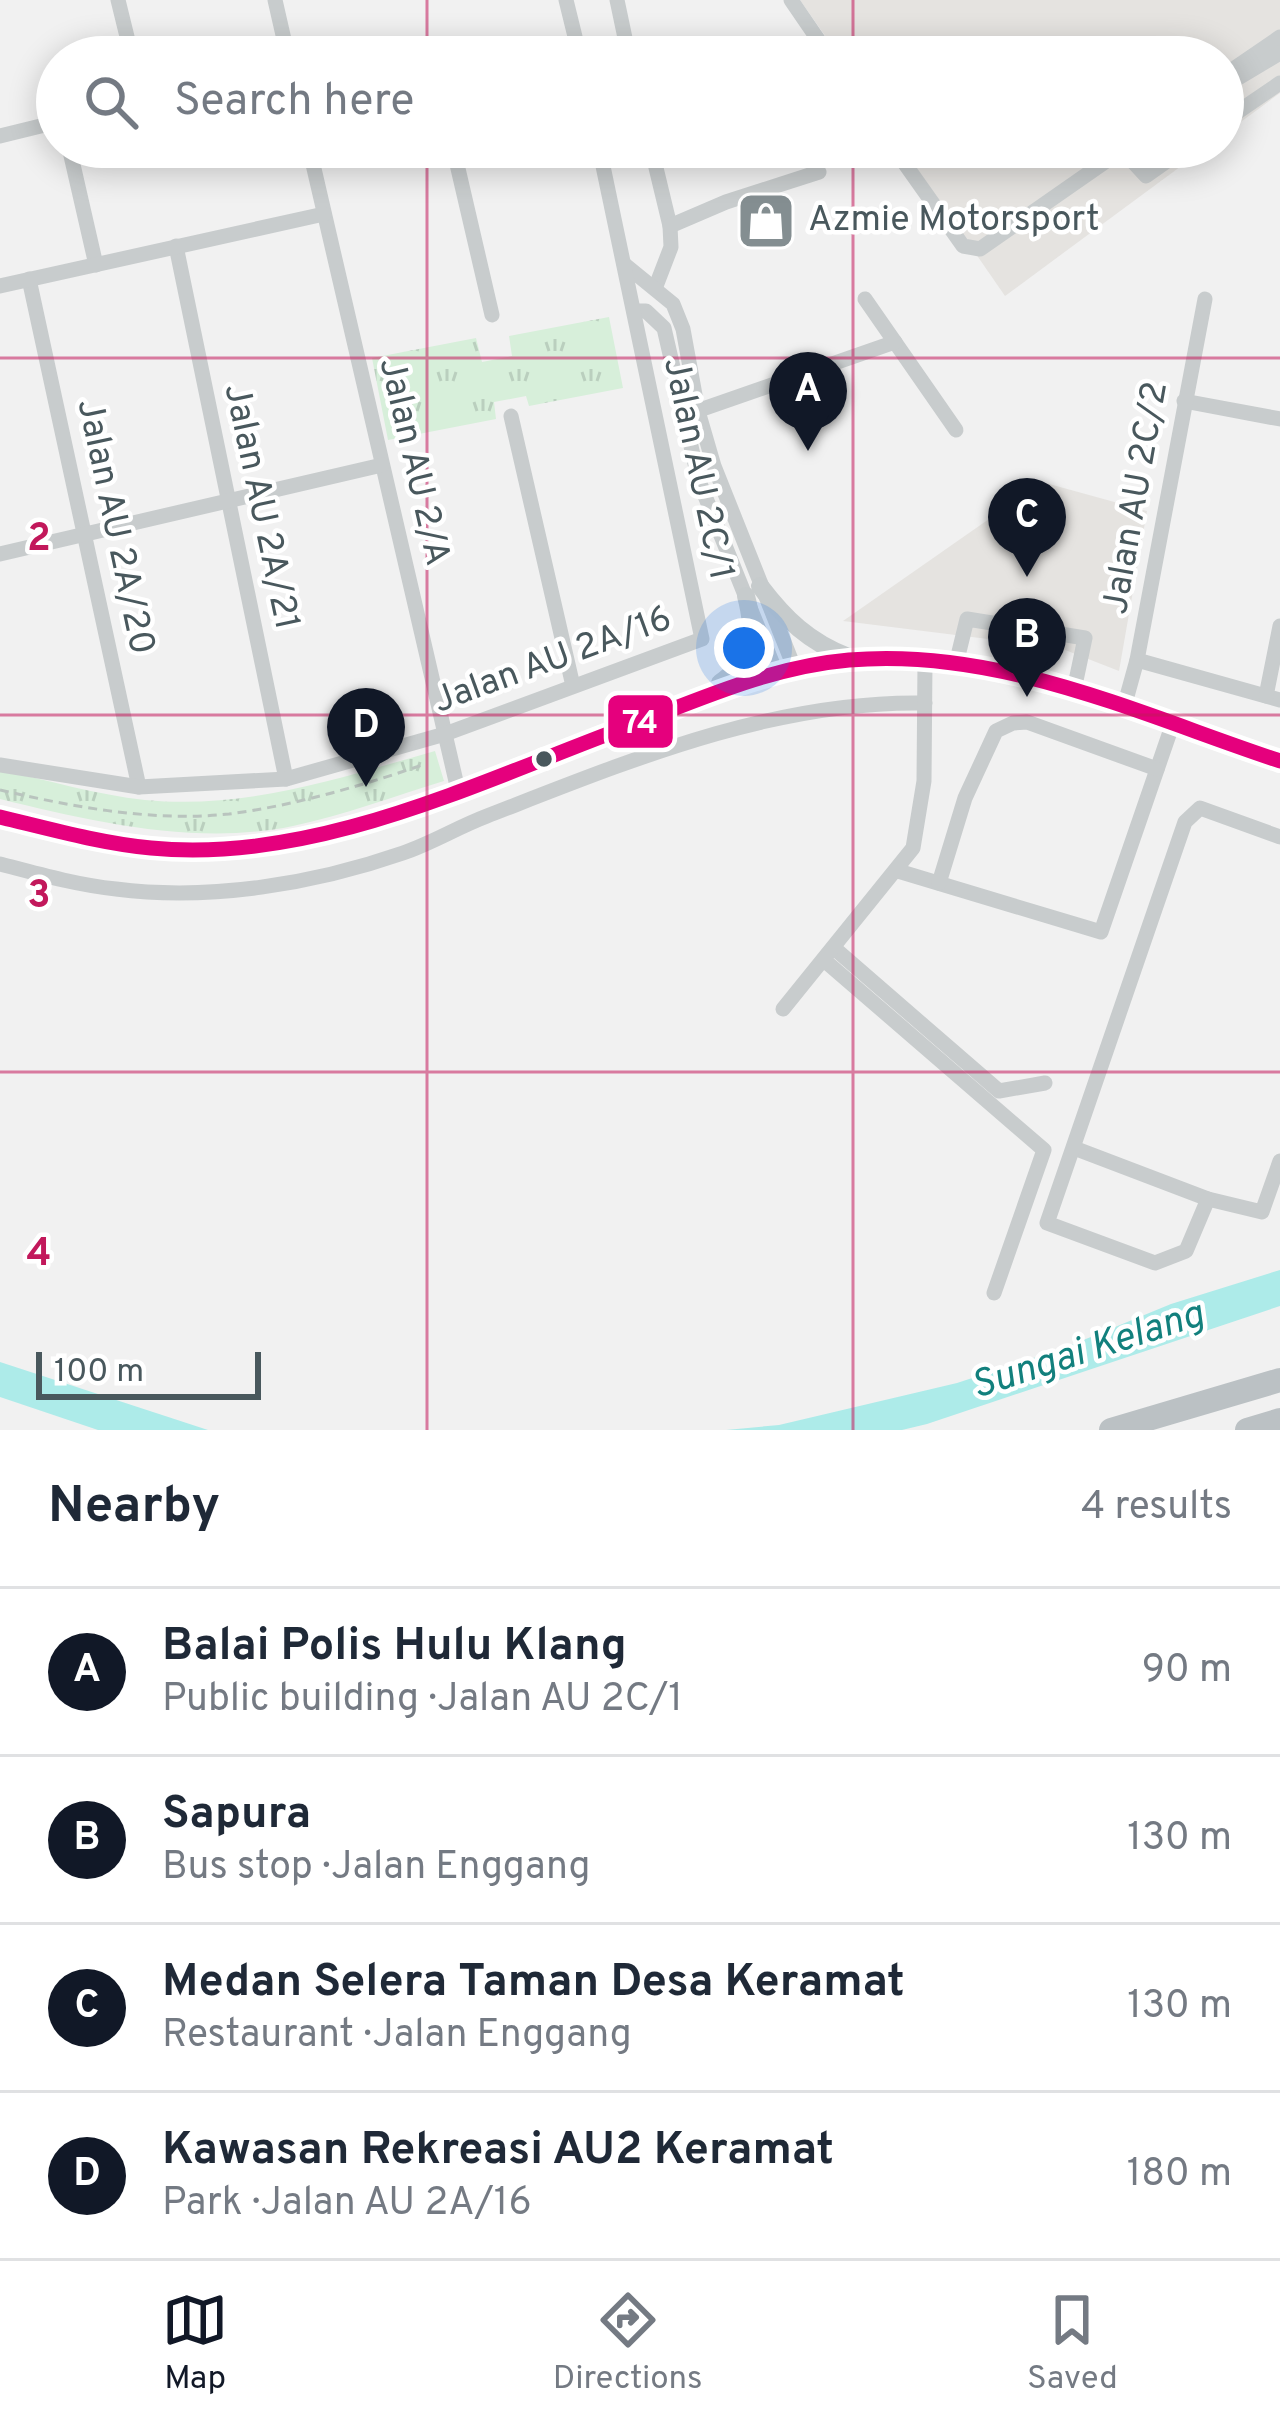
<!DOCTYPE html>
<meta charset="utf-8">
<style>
body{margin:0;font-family:Overpass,sans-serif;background:#f2f2f3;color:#1f2937}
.scale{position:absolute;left:36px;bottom:30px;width:225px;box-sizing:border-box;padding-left:12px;border:6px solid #49585d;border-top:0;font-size:33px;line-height:42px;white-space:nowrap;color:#49585d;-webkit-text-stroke:9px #fff;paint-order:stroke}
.you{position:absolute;left:744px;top:648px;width:42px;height:42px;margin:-30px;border:9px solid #fff;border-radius:50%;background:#1a73e8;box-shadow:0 0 0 18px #1a73e833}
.badge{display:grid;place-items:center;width:78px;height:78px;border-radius:50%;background:#111827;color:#fff;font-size:39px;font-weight:700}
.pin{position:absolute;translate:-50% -99px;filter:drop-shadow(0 3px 6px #0008)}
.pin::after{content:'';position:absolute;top:63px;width:42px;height:36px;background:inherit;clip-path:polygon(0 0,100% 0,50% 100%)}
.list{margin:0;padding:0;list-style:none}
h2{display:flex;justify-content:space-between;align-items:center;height:156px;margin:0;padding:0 48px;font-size:51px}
h2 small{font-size:39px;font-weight:400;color:#747a83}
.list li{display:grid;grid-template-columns:78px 1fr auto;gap:36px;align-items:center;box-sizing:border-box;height:168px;padding:0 48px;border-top:3px solid #e0e1e3}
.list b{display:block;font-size:45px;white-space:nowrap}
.list p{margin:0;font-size:39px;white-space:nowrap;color:#747a83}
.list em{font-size:39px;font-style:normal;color:#747a83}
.icon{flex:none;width:66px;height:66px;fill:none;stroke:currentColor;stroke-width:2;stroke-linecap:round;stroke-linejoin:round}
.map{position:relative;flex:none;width:1280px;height:1430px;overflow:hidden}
.search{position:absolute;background:#fff;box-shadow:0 6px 30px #0003;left:36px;right:36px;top:36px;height:132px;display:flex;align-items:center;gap:30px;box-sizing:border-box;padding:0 42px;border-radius:66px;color:#747a83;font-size:45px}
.sheet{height:828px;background:#fff}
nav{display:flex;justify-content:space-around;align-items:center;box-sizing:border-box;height:168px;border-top:3px solid #e0e1e3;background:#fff;font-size:33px;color:#747a83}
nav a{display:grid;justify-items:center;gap:6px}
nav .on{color:#111827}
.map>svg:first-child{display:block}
.commercial{fill:#e5e3e0}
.park{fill:url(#park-tufts)}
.water{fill:#adebe9}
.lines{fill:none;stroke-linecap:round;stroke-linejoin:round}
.path{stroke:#b9c4be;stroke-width:3;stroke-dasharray:9 6;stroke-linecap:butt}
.minor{stroke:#c8cccd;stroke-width:15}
.major{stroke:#c6cbcc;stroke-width:18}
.highway{stroke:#bbc1c4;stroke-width:24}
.bus-1-casing{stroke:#fff;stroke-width:24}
.bus-1{stroke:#e5007d;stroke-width:15}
.grid{fill:none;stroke:#c2185b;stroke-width:3;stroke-opacity:0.55}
.bus-dot{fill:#49585d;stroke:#fff;stroke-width:4.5}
.labels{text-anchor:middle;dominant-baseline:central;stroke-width:9;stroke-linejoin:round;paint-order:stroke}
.poi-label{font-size:36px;fill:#49585d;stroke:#fff;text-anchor:start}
.street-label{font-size:36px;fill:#49585d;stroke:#fff}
.water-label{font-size:39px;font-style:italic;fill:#12807d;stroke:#fff}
.grid-label{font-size:39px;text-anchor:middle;font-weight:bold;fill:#c2185b;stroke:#fff;stroke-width:9;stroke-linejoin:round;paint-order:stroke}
.line-badge{stroke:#fff;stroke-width:4.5}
.badge-label{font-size:33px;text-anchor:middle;font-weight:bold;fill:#fff}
</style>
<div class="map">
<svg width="1280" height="1430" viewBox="0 0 1280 1430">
<defs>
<pattern id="park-tufts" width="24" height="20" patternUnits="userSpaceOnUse" patternTransform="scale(3)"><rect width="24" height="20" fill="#d7efda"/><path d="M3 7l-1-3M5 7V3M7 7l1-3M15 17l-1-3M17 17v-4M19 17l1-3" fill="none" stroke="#bacfbe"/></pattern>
</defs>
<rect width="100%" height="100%" fill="#f1f1f1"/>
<g class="commercial">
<path d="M 800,0 L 1280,0 L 1280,93 L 1223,135 L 1223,57 L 840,57 Z"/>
<path d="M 902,147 L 1207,147 L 1005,296 Z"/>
<path d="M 1042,482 L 1147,511 L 1119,671 L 1060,648 L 843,621 Z"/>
</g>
<g class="park">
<path d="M 609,317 L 623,388 L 529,406 L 526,396 L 494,402 L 496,419 L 388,440 L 372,358 L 476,338 L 482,362 L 512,356 L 509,336 Z"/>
<path d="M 435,751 L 444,781 C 395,796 344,815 293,826 C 198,846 93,822 0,799 L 0,770 C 48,780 97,795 145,800 C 245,810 340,778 435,751 Z"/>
</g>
<g class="water">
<path d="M 1280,1270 L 1280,1306 L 927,1424 L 902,1430 L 726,1430 L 779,1425 L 957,1383 L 1064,1348 L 1171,1304 Z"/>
<path d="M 0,1362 L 208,1430 L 98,1430 L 0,1397 Z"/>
</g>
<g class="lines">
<path class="path" d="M 0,790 C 74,807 152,822 229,814 C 292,806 365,785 425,764"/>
<g class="minor">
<path d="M 118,0 L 132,57"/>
<path d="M 275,0 L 288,57"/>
<path d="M 566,0 L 580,57"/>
<path d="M 617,0 L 629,57"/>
<path d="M 791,0 L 830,57"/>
<path d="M 1208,56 L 1209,57"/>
<path d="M 544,57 L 578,49"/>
<path d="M 1223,70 L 1232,70 L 1280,37"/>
<path d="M 1223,87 L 1280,53"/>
<path d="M 1223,122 L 1280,83"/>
<path d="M 0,136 L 57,122"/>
<path d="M 69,147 L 96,265"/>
<path d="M 309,147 L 458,790"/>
<path d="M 453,147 L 492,315"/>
<path d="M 651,147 L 670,226 L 671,247 L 656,286"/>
<path d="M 893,147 L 963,246 L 980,249 L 1122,150 L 1146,176 L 1187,147"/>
<path d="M 670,226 L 726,202 L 819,172"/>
<path d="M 176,246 L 286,779"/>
<path d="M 624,264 L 673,304 L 683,329 L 698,411 L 714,466 L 794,667"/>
<path d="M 29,279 L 139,787"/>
<path d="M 0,286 L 324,214"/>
<path d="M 865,299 L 956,430"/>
<path d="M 634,311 L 646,311 L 664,328 L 699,481 L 776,672"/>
<path d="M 1184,401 L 1280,419"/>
<path d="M 694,412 L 895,342"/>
<path d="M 511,416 L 573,686"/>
<path d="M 0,554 L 382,465"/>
<path d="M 1137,660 L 1280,700"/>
<path d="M 956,664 L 967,619 L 1085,638 L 1074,690"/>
<path d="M 1266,696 L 1280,626"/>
<path d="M 1124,707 L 1137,660 L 1205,299"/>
<path d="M 0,765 L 139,787 L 286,779 L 445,734 L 702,639 L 599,147"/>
<path d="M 0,864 C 38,874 77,885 116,889 C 210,901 314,884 403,853 C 432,843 458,827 487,816 C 626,762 773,700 925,703"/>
<path d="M 898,871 L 1101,932 L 1172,726"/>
<path d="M 939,883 L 965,798 L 996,731 L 1013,723 L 1027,722 L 1157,769"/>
<path d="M 834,948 L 999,1091 L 1045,1083"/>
<path d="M 824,960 L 1044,1150 L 994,1293"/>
<path d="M 783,1009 L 913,848 L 924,781 L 925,661"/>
<path d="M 1074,1148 L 1208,1199 L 1262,1212 L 1280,1161"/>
<path d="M 1208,1199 L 1186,1251 L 1155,1263 L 1047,1223 L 1185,822 L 1200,808 L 1280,837"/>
</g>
<g class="major">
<path d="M 760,586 C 785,619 809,642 848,657"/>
<path d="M 720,683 C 752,661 756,633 746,596"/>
<path d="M 0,817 C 50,829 100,843 151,848 C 314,864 476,783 624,728 C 698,700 769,667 849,660 C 1000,647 1141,715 1280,761"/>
</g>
<g class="highway">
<path d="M 1111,1430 L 1280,1380"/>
<path d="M 1247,1430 L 1280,1420"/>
</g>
<g class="bus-1-casing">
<path id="bus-1" d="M 0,817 C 50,829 100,843 151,848 C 314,864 476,783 624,728 C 698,700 769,667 849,660 C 1000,647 1141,715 1280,761"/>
</g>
<use href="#bus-1" class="bus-1"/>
</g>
<path class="grid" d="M 427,0 L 427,57M 853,0 L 853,57M 427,147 L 427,1430M 853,147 L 853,1430M 0,358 L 1280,358M 0,715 L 1280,715M 0,1072 L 1280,1072"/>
<defs>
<g id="shop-square" transform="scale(3)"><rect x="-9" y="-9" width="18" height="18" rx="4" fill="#848e91" stroke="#fff"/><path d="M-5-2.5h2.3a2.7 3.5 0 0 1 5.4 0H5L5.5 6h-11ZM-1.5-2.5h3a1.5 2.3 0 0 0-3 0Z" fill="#fff"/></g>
</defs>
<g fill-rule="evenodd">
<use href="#shop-square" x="766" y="221"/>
</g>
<circle class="bus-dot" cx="544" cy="759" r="10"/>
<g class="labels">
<g class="poi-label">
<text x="808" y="221">Azmie Motorsport</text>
</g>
<g class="street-label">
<text transform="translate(413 462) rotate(77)">Jalan AU 2/A</text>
<text transform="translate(697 469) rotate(78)">Jalan AU 2C/1</text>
<text transform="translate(1137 498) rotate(-80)">Jalan AU 2C/2</text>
<text transform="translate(260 507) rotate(78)">Jalan AU 2A/21</text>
<text transform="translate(114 527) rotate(78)">Jalan AU 2A/20</text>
<text transform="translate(553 661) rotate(-20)">Jalan AU 2A/16</text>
</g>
<g class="water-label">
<text transform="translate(1088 1352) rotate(-18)">Sungai Kelang</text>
</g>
</g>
<g class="grid-label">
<text x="39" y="550">2</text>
<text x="39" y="907">3</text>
<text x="39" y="1265">4</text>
</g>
<rect class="line-badge" x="606" y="693" width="69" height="57" rx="12" fill="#e5007d"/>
<g class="badge-label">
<text x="640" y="733">74</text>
</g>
</svg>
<div class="scale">100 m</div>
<div class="you"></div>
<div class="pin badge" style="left:808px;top:451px">A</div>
<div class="pin badge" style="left:1027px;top:697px">B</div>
<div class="pin badge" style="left:1027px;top:577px">C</div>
<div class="pin badge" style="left:366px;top:787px">D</div>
<div class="search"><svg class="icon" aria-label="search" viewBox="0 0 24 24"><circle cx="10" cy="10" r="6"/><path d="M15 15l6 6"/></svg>Search here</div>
</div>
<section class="sheet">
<h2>Nearby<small>4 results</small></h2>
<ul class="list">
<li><span class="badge">A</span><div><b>Balai Polis Hulu Klang</b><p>Public building · Jalan AU 2C/1</p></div><em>90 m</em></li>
<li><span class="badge">B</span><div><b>Sapura</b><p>Bus stop · Jalan Enggang</p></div><em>130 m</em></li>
<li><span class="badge">C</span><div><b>Medan Selera Taman Desa Keramat</b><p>Restaurant · Jalan Enggang</p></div><em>130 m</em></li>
<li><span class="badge">D</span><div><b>Kawasan Rekreasi AU2 Keramat</b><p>Park · Jalan AU 2A/16</p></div><em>180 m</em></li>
</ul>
</section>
<nav>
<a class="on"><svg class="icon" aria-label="map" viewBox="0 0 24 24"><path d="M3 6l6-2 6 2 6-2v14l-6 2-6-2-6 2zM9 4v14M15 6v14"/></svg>Map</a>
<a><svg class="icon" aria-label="directions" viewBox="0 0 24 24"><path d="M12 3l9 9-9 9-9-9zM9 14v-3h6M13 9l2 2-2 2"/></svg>Directions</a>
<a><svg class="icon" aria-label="saved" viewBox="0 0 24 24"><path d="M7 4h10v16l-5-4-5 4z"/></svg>Saved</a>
</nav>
